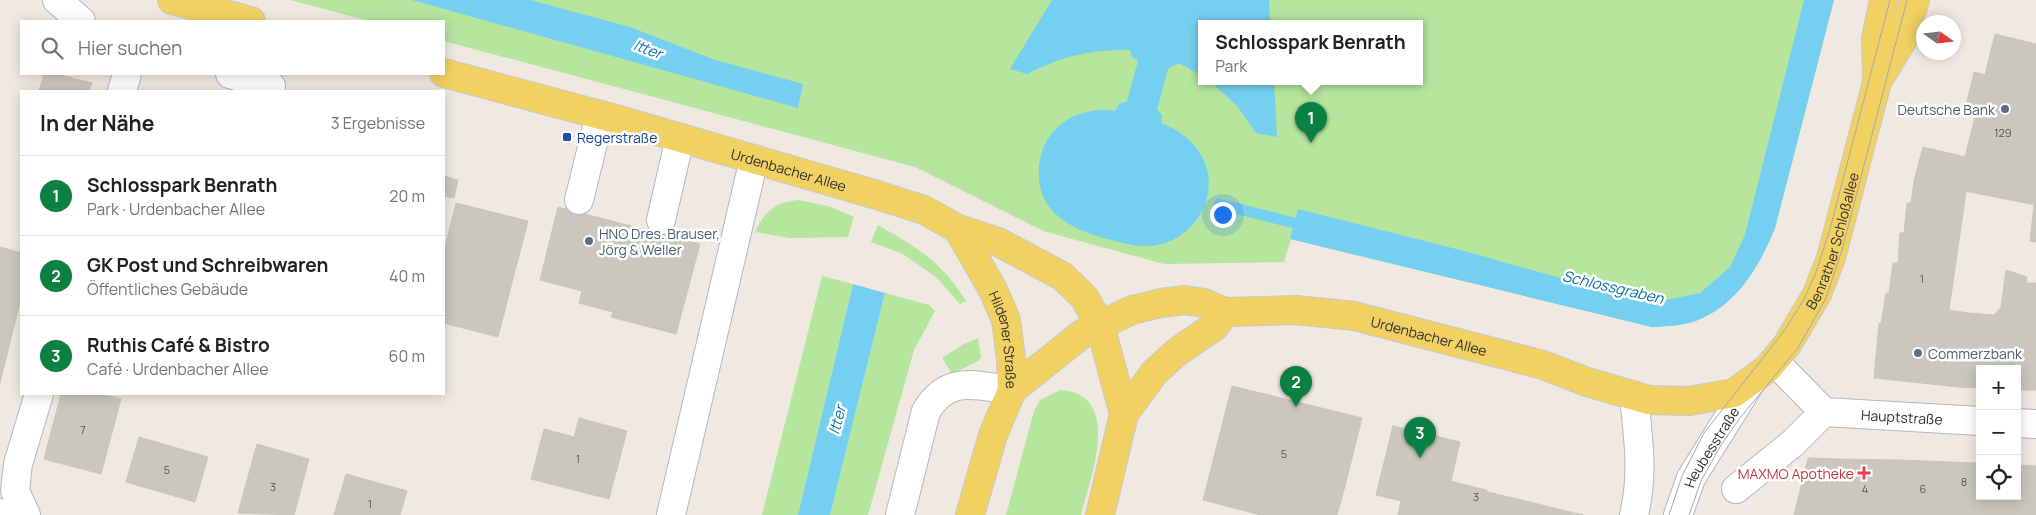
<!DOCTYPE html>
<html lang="de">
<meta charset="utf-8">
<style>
body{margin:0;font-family:Manrope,sans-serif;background:#f6f6f6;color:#202124}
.controls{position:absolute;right:15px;bottom:15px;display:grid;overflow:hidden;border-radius:0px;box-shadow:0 2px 12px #0003}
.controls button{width:45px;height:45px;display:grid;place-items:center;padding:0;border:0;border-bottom:1px solid #e0e0e0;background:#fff;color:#202124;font:25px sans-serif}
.compass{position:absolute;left:1916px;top:15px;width:45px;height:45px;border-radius:50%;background:#fff;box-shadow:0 2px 12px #0003;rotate:104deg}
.you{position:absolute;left:1222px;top:214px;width:18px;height:18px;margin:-12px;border:4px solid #fff;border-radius:50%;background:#1a73e8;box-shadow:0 0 0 8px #1a73e833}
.badge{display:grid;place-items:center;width:32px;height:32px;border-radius:50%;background:#0b8043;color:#fff;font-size:16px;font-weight:700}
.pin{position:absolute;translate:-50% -41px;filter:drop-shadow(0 1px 2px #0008)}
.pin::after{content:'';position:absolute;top:26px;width:18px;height:15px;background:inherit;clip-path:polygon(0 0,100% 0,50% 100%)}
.popup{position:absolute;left:1198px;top:20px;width:225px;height:65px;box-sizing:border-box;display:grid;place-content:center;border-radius:0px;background:#fff;filter:drop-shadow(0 1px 4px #0005);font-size:16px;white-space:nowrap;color:#757577}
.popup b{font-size:19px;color:#202124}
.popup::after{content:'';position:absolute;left:50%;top:100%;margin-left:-10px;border:10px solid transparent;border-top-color:#fff}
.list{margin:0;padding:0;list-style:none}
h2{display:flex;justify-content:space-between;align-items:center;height:65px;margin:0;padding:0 20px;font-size:21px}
h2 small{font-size:16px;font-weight:400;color:#757577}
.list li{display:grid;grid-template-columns:32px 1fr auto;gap:15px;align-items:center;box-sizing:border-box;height:80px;padding:0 20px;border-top:1px solid #e0e0e0}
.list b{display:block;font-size:19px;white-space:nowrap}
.list p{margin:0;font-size:16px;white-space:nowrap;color:#757577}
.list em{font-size:16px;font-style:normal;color:#757577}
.icon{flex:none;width:28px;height:28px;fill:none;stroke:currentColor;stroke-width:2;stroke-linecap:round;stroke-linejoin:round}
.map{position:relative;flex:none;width:2036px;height:515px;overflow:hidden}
.search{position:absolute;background:#fff;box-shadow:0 2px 12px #0003;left:20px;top:20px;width:425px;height:55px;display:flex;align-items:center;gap:12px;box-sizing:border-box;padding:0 18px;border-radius:0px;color:#757577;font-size:19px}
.panel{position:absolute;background:#fff;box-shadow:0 2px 12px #0003;left:20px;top:90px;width:425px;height:305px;border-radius:0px}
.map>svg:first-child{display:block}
.green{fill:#b6e59e;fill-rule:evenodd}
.water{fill:#75cff0}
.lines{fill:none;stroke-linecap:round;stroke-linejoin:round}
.stream{stroke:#75cff0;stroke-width:11}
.building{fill:#cbc7bf;stroke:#cbc5ba}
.minor-casing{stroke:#b4b7c1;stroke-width:30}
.major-casing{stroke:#c9c9c9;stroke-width:30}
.minor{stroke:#fff;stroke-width:28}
.major{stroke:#f2d163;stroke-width:28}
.tram{stroke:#a3a6b8;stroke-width:1}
.service-dot{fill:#5c6f8a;stroke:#fff;stroke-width:2}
.transit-dot{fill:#1a4fb4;stroke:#fff;stroke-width:2}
.health-dot{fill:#e0444e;stroke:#fff;stroke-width:2}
.labels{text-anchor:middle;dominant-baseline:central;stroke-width:5;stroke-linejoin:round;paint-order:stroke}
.number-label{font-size:11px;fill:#555452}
.service-label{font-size:14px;fill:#4e5e75;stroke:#fff;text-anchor:start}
.transit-label{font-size:14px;fill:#164399;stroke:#fff;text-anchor:start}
.street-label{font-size:14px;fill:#2e2e2e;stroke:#fff}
.health-label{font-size:14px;fill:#be3a42;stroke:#fff;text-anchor:end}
.water-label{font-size:15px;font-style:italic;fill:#0d6fa3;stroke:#fff}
</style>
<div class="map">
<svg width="2036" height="515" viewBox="0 0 2036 515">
<rect width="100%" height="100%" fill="#efe9e1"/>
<g class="green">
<path d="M 290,0 L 1834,0 L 1775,228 C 1760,265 1738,304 1698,320 C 1684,326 1667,326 1652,327 L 1291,239 L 1284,262 L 1164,264 L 1043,231 L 915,167 L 444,41 L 444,21 L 369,21 ZM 1202,24 L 1420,24 L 1420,82 L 1202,82 Z"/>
<path d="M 798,200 L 828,206 L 854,217 L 848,237 L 790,238 L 755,232 C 765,211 774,203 798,200 Z"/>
<path d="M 878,225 C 918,248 941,261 966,301 L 960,304 L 936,277 L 903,254 L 871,242 Z"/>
<path d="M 822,276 L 853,284 L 798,515 L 762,515 Z"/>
<path d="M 885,293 L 929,305 L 935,311 L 914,350 L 868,515 L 830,515 Z"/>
<path d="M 978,338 L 981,358 L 978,361 L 952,374 L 942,358 L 964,344 Z"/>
<path d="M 1060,390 C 1124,394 1090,478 1081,515 L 1006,515 L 1034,411 L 1040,400 Z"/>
</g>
<g class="water">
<path d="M 412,0 L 530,0 L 630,27 L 715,60 L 803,84 L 798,108 Z"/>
<path d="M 1052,0 L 1269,0 L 1270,24 L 1202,24 L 1202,76 L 1179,63 L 1168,69 L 1157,109 L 1162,115 L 1161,123 C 1184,132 1203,148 1208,174 C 1214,210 1185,245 1148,246 C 1134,247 1120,242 1107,239 C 1065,228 1029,206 1041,155 C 1050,122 1083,106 1115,111 L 1119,104 L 1127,101 L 1138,61 L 1132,57 L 1130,50 C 1092,49 1061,56 1027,74 L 1010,69 Z"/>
<path d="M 1804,0 L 1834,0 L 1775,228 C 1760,265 1738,304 1698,320 C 1684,326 1667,326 1652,327 L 1290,239 L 1298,209 L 1464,251 L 1635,299 L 1666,300 L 1700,293 L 1730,267 L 1745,235 Z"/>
<path d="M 1211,82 L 1274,82 L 1277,137 L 1256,133 L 1237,106 Z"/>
<path d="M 853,284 L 885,293 L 830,515 L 798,515 Z"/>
</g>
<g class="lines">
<path class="stream" d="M 1219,204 L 1310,227"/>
</g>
<g class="building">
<path d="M 1995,34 L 2036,44 L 2036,205 L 1914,181 L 1923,147 L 1965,157 L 1975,117 L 1964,114 L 1974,72 L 1985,75 Z"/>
<path d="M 44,74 L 56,74 L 92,83 L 89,91 L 39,91 Z"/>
<path d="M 444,176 L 458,180 L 454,198 L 444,196 Z"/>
<path d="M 1914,181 L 1966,192 L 1949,310 L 1968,313 L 1959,387 L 1874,378 L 1879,323 L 1881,324 L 1886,293 L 1889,293 L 1893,263 L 1898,263 L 1900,233 L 1904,233 L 1907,203 L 1911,203 Z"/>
<path d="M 456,203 L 528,221 L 498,337 L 444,323 L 444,251 Z"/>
<path d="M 2034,205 L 2036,205 L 2036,242 L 2030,241 Z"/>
<path d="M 558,207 L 700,244 L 676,334 L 611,317 L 613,312 L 579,303 L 582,291 L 540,280 Z"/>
<path d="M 0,247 L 21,253 L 21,298 L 0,383 Z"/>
<path d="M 2006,270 L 2027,277 L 2017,382 L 2017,369 L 1980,369 L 1980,388 L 1959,387 L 1968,313 L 1994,315 L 2001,307 Z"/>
<path d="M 2027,283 L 2036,283 L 2036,315 L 2023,315 Z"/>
<path d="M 2023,315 L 2036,315 L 2036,390 L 2017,390 Z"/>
<path d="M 1232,386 L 1362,418 L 1345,486 L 1283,470 L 1272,515 L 1261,515 L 1203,500 Z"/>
<path d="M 61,394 L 100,394 L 121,399 L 101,474 L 44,459 Z"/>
<path d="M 579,418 L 627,431 L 609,499 L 531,479 L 544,429 L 574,437 Z"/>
<path d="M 1393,426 L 1460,442 L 1444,511 L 1376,495 Z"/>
<path d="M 139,437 L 208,457 L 195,502 L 126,482 Z"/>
<path d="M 257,444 L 309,459 L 294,515 L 238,513 Z"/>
<path d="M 1808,458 L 1839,459 L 1825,515 L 1794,515 Z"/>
<path d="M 1839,459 L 1899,460 L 1896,515 L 1825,515 Z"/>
<path d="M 1899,460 L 1950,462 L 1947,515 L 1896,515 Z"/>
<path d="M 1950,462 L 1980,463 L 1980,496 L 2017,496 L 2017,465 L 2036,466 L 2036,515 L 1947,515 Z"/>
<path d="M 1283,470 L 1345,486 L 1337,515 L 1272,515 Z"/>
<path d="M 346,474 L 407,491 L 400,515 L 334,515 Z"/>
<path d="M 1450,481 L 1486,490 L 1488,492 L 1583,515 L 1398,515 L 1401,501 L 1444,511 Z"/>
</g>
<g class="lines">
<g class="minor-casing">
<g id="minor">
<path d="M 57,0 L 81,21"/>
<path d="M 230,74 L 271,86"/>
<path d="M 122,91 L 127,74"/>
<path d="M 579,200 L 600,115"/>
<path d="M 661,220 L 680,138"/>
<path id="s1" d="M 1775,362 L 1824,412 L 1980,421"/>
<path d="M 1634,396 C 1638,438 1644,473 1634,515"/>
<path d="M 2017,423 L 2036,424"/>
<path d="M 1736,489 L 1793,443 L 1824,412"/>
<path d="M 0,513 L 8,515"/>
<path d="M 26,515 L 15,491 L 18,464 L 39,394"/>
<path d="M 671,515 L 754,159"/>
<path d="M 900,515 L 926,411 C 949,374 975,386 1012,390"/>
<path id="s2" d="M 1678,515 L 1691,478 L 1751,382"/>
</g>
</g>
<g class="major-casing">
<g id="major">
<path d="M 172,0 L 251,21"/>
<path id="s3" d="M 444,73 L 619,120 L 877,195 L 924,210 L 958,229 L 998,242 L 1062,276 L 1084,297 L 1100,325 L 1124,414"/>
<path d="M 1877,82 L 1902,41 L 1915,0"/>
<path id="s4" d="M 958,229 L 993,290 L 1006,320 L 1011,359 L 1012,390 L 993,435 L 970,515"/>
<path id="s5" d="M 1012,390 L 1082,334 L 1132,310 L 1161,303 L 1185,300 L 1204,303 L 1225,312 L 1296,310 L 1354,316 L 1543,365 L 1587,382 L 1649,400 L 1689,401 L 1734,393 L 1768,368 L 1787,345 L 1817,294 L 1831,258 L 1877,82 L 1876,38 L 1884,0"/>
<path d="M 1100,515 L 1124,414 L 1154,373 L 1177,352 L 1215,326 L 1225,312"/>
</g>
</g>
<use href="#minor" class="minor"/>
<use href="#major" class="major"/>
<g class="tram">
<path d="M 1669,515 L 1682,476 L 1704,433 L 1784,331 L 1803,301 L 1815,275 L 1830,229 L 1890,0"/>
<path d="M 1689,515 L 1701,481 L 1721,445 L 1740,418 L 1798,348 L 1826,298 L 1842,250 L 1907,0"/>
</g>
</g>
<g class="service-dot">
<circle cx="2005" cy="109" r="5"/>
<circle cx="589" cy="241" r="5"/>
<circle cx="1918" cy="353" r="5"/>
</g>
<rect class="transit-dot" x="562" y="132" width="10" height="10" rx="2.5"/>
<path class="health-dot" d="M1861.5 465.5h5v5h5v5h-5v5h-5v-5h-5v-5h5z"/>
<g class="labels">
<g class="number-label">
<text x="2003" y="132">129</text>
<text x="1922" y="278">1</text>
<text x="83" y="429">7</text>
<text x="1284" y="453">5</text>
<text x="578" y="458">1</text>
<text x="167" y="469">5</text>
<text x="1964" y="481">8</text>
<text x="273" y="486">3</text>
<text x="1865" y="488">4</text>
<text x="1923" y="488">6</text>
<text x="1476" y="496">3</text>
<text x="370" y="503">1</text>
</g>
<g class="service-label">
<text x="1995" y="109" text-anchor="end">Deutsche Bank</text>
<text x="599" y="233">HNO Dres. Brauser,<tspan x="599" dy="16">Jörg &amp; Weller</tspan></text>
<text x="1928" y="353">Commerzbank</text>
</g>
<g class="transit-label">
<text x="577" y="137">Regerstraße</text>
</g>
<g class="street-label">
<text stroke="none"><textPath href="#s3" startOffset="358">Urdenbacher Allee</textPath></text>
<text stroke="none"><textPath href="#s5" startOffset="950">Benrather Schloßallee</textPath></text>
<text stroke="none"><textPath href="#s5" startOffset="448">Urdenbacher Allee</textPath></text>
<text stroke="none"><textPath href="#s4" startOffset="122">Hildener Straße</textPath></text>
<text stroke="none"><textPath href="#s1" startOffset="148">Hauptstraße</textPath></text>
<text stroke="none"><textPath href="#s2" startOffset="76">Heubesstraße</textPath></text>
</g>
<g class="health-label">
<text x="1854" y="473">MAXMO Apotheke</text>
</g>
<g class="water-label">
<text transform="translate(648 49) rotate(21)">Itter</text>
<text transform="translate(1613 287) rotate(13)">Schlossgraben</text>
<text transform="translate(837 420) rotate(-76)">Itter</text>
</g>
</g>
</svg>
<div class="controls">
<button>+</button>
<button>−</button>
<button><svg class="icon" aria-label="locate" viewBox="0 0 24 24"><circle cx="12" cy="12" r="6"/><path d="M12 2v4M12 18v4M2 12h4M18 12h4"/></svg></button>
</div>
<svg class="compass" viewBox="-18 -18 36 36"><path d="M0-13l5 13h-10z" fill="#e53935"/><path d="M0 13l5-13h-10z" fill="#757577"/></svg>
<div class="you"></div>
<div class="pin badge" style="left:1311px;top:143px">1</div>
<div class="popup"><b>Schlosspark Benrath</b>Park</div>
<div class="pin badge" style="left:1296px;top:407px">2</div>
<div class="pin badge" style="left:1420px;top:458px">3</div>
<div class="search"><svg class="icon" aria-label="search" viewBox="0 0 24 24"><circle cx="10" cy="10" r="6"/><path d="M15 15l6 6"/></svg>Hier suchen</div>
<section class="panel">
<h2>In der Nähe<small>3 Ergebnisse</small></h2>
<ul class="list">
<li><span class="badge">1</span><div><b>Schlosspark Benrath</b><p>Park · Urdenbacher Allee</p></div><em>20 m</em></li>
<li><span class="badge">2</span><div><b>GK Post und Schreibwaren</b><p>Öffentliches Gebäude</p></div><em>40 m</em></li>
<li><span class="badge">3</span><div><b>Ruthis Café &amp; Bistro</b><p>Café · Urdenbacher Allee</p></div><em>60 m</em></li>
</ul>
</section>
</div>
